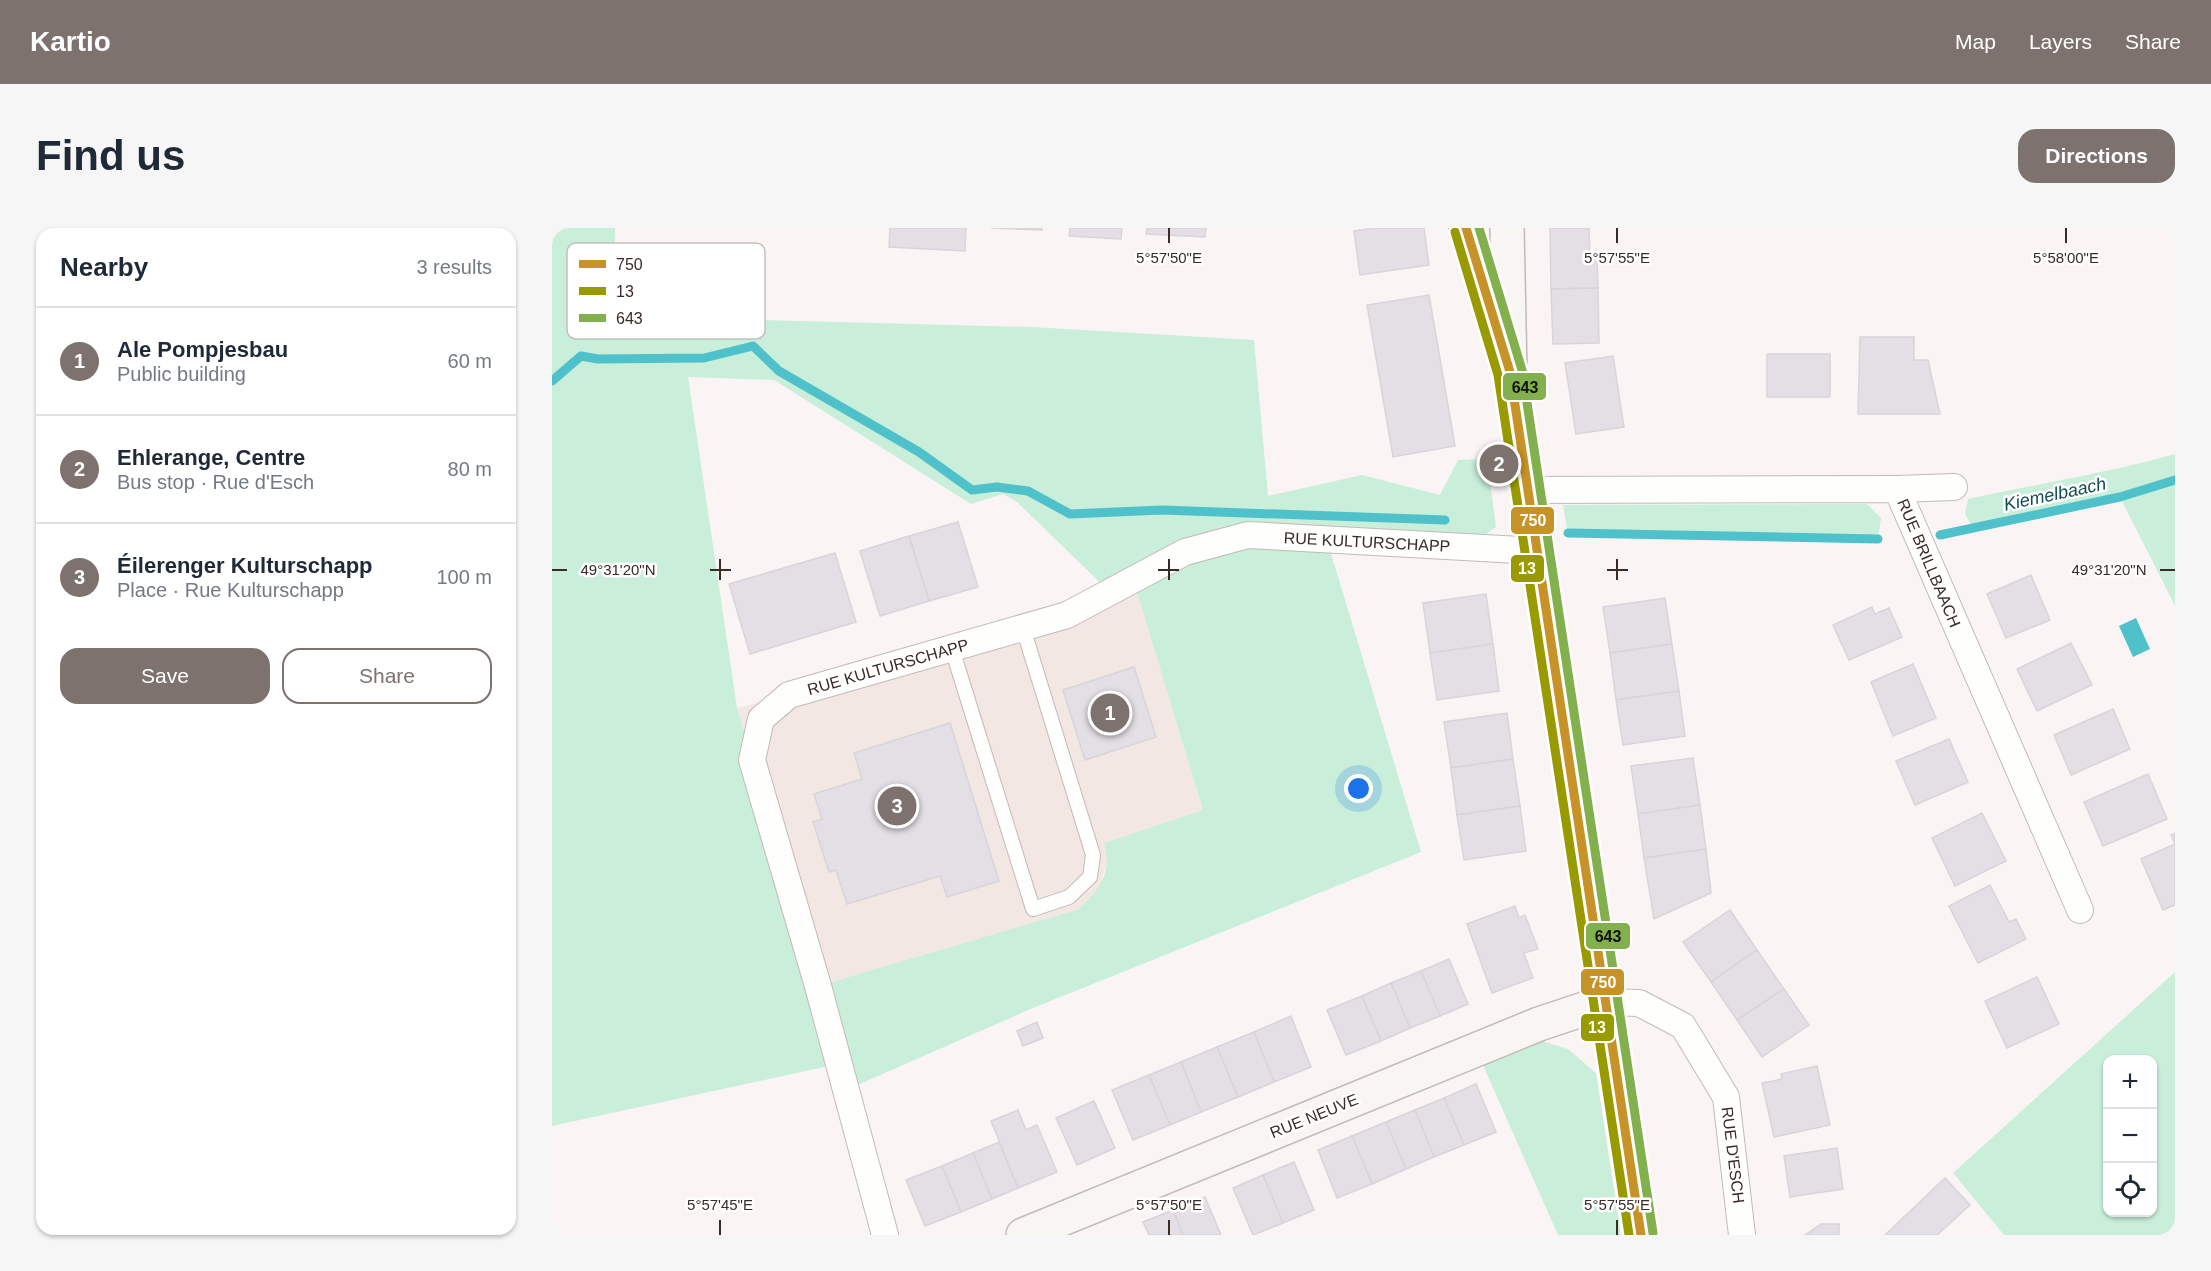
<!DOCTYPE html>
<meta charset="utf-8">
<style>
body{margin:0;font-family:Helvetica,sans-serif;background:#f6f6f7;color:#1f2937}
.controls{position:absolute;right:18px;bottom:18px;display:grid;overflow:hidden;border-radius:12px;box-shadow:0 2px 4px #0004}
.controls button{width:54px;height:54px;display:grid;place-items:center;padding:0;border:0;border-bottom:2px solid #e0e1e3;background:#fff;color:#1f2937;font:30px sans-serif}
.you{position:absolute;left:807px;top:561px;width:21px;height:21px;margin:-15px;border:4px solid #fff;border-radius:50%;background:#1a73e8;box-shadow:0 0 0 9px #1a73e833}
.badge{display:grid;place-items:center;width:39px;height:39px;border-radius:50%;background:#7d726e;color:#fff;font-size:20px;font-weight:700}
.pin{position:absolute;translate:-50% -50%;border:3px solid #fff;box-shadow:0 2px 6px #0006}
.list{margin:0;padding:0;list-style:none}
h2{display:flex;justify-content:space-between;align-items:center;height:78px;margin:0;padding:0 24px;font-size:26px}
h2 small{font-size:20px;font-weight:400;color:#747a83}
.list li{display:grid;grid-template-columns:39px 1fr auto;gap:18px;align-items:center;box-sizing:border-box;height:108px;padding:0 24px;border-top:2px solid #e0e1e3}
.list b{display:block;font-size:22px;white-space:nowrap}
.list p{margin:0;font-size:20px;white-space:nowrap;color:#747a83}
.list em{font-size:20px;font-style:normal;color:#747a83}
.actions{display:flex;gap:12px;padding:18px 24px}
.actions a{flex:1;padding:14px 0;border:2px solid #7d726e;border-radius:18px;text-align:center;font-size:21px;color:#7d726e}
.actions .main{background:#7d726e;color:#fff}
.icon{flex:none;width:33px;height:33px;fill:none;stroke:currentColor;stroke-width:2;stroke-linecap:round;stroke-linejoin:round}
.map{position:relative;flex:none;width:1623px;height:1007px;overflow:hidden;border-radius:18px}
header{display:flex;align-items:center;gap:36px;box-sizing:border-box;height:84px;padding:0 30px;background:#7d726e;color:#fff}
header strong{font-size:28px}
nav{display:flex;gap:33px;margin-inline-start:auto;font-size:21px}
.intro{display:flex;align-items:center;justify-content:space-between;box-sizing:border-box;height:144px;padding:0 36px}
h1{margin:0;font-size:42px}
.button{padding:15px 27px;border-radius:18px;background:#7d726e;color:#fff;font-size:21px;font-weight:700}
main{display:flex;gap:36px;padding:0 36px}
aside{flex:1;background:#fff;border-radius:18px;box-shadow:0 2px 4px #0004}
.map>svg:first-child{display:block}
.built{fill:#f3e7e3}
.green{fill:#c9eeda;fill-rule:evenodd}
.water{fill:#4fc1cb}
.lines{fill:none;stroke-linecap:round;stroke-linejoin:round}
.stream{stroke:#4fc1cb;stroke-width:9}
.building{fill:#e3dfe5;stroke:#d7d4da;stroke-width:1.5}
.lane-casing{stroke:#c2bab7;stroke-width:16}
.street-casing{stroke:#c2bab7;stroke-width:28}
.secondary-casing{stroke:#c2bab7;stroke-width:36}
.lane{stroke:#fefefd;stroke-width:14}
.street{stroke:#fefefd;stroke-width:26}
.secondary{stroke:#f8f6f2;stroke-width:33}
.bus-1-casing{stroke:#fff;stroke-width:14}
.bus-2-casing{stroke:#fff;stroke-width:14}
.bus-3-casing{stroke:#fff;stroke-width:14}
.bus-1{stroke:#c79227;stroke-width:9}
.bus-2{stroke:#990;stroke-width:9}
.bus-3{stroke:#82b04c;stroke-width:9}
.ticks{fill:none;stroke:#392b26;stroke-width:2}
.labels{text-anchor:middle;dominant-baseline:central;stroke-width:5;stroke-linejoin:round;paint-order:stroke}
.street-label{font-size:16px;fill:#392b26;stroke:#fff}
.water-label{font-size:18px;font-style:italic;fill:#114b52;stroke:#fff}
.key{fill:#fff;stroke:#c4bfbe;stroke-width:1.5}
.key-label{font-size:16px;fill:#392b26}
.ticks-label{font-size:15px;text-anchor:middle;fill:#392b26;stroke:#fff;stroke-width:5;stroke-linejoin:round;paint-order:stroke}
.line-badge{stroke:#fff;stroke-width:2}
.badge-label{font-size:16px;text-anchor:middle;font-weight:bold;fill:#fff}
.pale-badge-label{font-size:16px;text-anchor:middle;font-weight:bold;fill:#111}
</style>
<header>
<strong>Kartio</strong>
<nav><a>Map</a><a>Layers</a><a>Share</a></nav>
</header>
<div class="intro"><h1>Find us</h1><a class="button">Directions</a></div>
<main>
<aside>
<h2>Nearby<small>3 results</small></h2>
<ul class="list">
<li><span class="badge">1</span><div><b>Ale Pompjesbau</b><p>Public building</p></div><em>60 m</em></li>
<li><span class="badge">2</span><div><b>Ehlerange, Centre</b><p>Bus stop · Rue d'Esch</p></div><em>80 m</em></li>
<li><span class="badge">3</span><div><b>Éilerenger Kulturschapp</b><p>Place · Rue Kulturschapp</p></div><em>100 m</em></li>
</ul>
<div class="actions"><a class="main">Save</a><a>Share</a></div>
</aside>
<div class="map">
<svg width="1623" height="1007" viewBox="0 0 1623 1007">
<rect width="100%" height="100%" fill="#faf5f4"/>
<path class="built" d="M 582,353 L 651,582 L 552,615 L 556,629 L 547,662 L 527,681 L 266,758 L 185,480 L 237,467 Z"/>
<g class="green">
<path d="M 0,0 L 63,0 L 62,88 L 480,99 L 702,112 L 716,268 L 810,247 L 888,267 L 906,232 L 935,231 L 944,299 L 915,319 L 775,312 L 869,624 L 481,780 L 294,862 L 286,836 L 0,898 ZM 136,149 L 222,152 L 419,276 L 451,266 L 465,274 L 559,365 L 582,354 L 651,582 L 552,615 C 561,643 547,663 527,681 L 266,758 L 185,480 Z"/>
<path d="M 1623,226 L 1623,378 L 1568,269 L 1421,300 L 1413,286 L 1416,271 C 1485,256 1555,245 1623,226 Z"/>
<path d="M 1315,276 L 1329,290 L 1326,311 L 1016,305 L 1011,277 Z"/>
<path d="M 1623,744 L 1623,1007 L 1452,1007 L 1401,945 ZM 1556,832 L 1600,832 L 1600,984 L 1556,984 Z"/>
<path d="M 987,812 L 1016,821 L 1044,845 L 1069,1007 L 1006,1007 L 931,837 Z"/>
</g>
<path class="water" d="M 1584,390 L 1598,421 L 1581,429 L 1567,398 Z"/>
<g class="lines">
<g class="stream">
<path d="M 0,153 L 29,128 L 46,131 L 152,130 L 201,118 L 227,143 L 367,224 L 420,262 L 445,259 L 476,263 L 518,286 L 610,282 L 893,292"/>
<path d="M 1016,305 L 1326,311"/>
<path d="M 1388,307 L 1568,269 L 1623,252"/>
</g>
</g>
<g class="building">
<path d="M 338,0 L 414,0 L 413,23 L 337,19 Z"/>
<path d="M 439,0 L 490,0 L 490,2 Z"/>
<path d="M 518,0 L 570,0 L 569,11 L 517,8 Z"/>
<path d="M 595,0 L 654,0 L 653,9 L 594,6 Z"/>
<path d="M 824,0 L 872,0 L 877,37 L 808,47 L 802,3 Z"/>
<path d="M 998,0 L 1037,0 L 1038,32 L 1045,31 L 1046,60 L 999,61 Z"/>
<path d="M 1046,60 L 1047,115 L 1001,116 L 999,61 Z"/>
<path d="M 877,67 L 903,218 L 841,229 L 815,77 Z"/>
<path d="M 1308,109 L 1362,109 L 1362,132 L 1376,132 L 1388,186 L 1306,186 Z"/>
<rect x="1215" y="126" width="63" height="43"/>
<path d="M 1061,128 L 1072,199 L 1024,206 L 1013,135 Z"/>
<path d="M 406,294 L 426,359 L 377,373 L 357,308 Z"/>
<path d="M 357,308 L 377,373 L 328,388 L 308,323 Z"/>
<path d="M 283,325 L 304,394 L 198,426 L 177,356 Z"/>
<path d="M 1479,347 L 1498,392 L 1454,410 L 1435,366 Z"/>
<path d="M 934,366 L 941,416 L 878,425 L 871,375 Z"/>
<path d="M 1113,370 L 1120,416 L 1058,425 L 1051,379 Z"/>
<path d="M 1320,379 L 1323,386 L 1337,380 L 1350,409 L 1297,432 L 1281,397 Z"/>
<path d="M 1519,415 L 1540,457 L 1485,483 L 1465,441 Z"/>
<path d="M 941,416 L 947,463 L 885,472 L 878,425 Z"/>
<path d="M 1120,416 L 1127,463 L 1064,472 L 1058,425 Z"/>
<path d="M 1361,436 L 1384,490 L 1341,508 L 1319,454 Z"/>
<path d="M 582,439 L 604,509 L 533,532 L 511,462 Z"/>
<path d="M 1127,463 L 1133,508 L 1071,517 L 1064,472 Z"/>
<path d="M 1561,481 L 1578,521 L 1519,547 L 1502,507 Z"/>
<path d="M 955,485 L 961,531 L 899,540 L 892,494 Z"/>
<path d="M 398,495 L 447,653 L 395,669 L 388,648 L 295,676 L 284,642 L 277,644 L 261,594 L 270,591 L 262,566 L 310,551 L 302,525 Z"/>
<path d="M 1397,511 L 1416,554 L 1363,577 L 1344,533 Z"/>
<path d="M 1141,530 L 1148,577 L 1086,586 L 1079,538 Z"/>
<path d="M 961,531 L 968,578 L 905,587 L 899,540 Z"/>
<path d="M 1596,546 L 1615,591 L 1551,618 L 1532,574 Z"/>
<path d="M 1148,577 L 1154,621 L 1092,630 L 1086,586 Z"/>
<path d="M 968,578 L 974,623 L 912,632 L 905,587 Z"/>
<path d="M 1430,585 L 1454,633 L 1403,658 L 1380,610 Z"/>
<path d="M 1623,605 L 1623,677 L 1611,682 L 1589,631 L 1623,616 L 1619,607 Z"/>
<path d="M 1154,621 L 1159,665 L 1102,691 L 1092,630 Z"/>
<path d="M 1438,657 L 1457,694 L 1464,691 L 1474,711 L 1426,735 L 1397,678 Z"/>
<path d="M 963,678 L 967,690 L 973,687 L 986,721 L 972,725 L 981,750 L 940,765 L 915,696 Z"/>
<path d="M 1178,682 L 1205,722 L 1159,754 L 1131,714 Z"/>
<path d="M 1205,722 L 1232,761 L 1185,792 L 1159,754 Z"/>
<path d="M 897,731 L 916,776 L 888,788 L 869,743 Z"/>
<path d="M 869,743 L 888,788 L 858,800 L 839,755 Z"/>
<path d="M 1485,749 L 1507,796 L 1455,820 L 1433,773 Z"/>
<path d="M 839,755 L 858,800 L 829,813 L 810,768 Z"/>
<path d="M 1232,761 L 1257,797 L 1210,829 L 1185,792 Z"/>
<path d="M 810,768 L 829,813 L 794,827 L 775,782 Z"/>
<path d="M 739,788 L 759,839 L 722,854 L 702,804 Z"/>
<path d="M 485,794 L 491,810 L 471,818 L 465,803 Z"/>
<path d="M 702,804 L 722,854 L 686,869 L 665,819 Z"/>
<path d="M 665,819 L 686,869 L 649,884 L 629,834 Z"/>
<path d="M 629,834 L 649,884 L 618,897 L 597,847 Z"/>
<path d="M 1265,838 L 1278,897 L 1222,909 L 1210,855 L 1230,851 L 1229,846 Z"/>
<path d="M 597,847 L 618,897 L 581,912 L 560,862 Z"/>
<path d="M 924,856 L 944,904 L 912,917 L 892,870 Z"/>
<path d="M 892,870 L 912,917 L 882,929 L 863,882 Z"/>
<path d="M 542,873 L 563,920 L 525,937 L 504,890 Z"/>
<path d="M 466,882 L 474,902 L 485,897 L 505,944 L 466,960 L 439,893 Z"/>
<path d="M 863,882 L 882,929 L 854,941 L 834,894 Z"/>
<path d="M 834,894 L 854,941 L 820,956 L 800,908 Z"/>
<path d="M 800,908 L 820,956 L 785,970 L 766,922 Z"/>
<path d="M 447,914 L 466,960 L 440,971 L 421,925 Z"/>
<path d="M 1285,920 L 1291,961 L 1238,969 L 1232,928 Z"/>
<path d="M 421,925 L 440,971 L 409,984 L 390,938 Z"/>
<path d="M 742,934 L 762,982 L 731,995 L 711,947 Z"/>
<path d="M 390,938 L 409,984 L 373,998 L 354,952 Z"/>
<path d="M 711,947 L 731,995 L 701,1007 L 681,960 Z"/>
<path d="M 1393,950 L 1418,977 L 1385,1007 L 1333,1007 Z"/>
<path d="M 653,969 L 669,1007 L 631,1007 L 621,982 Z"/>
<path d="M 621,982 L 631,1007 L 597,1007 L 591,994 Z"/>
<path d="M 1269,996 L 1287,996 L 1287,1007 L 1253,1007 Z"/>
</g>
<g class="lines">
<g class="lane-casing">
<path id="lane" d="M 400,421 L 481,681 L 517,669 L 538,649 L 541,627 L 471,400"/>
</g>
<g class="street-casing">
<g id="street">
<path d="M 1345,261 L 1402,259"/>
<path d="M 976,262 L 1345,261 L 1528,682"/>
<path d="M 1053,774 L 1087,775 L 1131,798 L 1174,869 L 1190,1007"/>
<path d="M 333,1007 L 266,758 L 200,532 L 209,491 L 237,467 L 515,387 L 633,324 L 696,307 L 985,323"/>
</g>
</g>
<g class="secondary-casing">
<g id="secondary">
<path d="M 914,0 L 947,107"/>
<path d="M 955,0 L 958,144 L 1089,1007"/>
<path d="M 471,1007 L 987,796 L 1053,774"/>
</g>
</g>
<use href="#lane" class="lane"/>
<use href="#street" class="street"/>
<use href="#secondary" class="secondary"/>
<g class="bus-1-casing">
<path id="bus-1" d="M 914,0 L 958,144 L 1089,1007"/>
</g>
<g class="bus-2-casing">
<path id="bus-2" d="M 903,4 L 946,147 L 1077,1007"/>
</g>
<g class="bus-3-casing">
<path id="bus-3" d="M 927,0 L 970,142 L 1101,1005"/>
</g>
<use href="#bus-1" class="bus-1"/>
<use href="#bus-2" class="bus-2"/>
<use href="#bus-3" class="bus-3"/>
</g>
<path class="ticks" d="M 617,0 L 617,15M 1065,0 L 1065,15M 1514,0 L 1514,15M 168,331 L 168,352M 617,331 L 617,352M 1065,331 L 1065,352M 0,342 L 15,342M 158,342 L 179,342M 606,342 L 627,342M 1055,342 L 1076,342M 1608,342 L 1623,342M 168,992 L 168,1007M 617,992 L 617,1007M 1065,992 L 1065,1007"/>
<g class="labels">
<g class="street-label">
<text transform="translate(815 314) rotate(3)">RUE KULTURSCHAPP</text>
<text transform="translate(1377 335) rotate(67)">RUE BRILLBAACH</text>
<text transform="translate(336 439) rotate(-16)">RUE KULTURSCHAPP</text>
<text transform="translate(762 888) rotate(-22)">RUE NEUVE</text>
<text transform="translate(1181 927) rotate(83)">RUE D'ESCH</text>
</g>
<g class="water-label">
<text transform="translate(1503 266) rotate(-12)">Kiemelbaach</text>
</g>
</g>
<rect x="15" y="15" width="198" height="96" rx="9" class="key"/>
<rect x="27" y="32" width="27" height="8" fill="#c79227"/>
<rect x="27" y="59" width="27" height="8" fill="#990"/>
<rect x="27" y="86" width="27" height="8" fill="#82b04c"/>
<g class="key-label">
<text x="64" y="42">750</text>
<text x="64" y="69">13</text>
<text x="64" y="96">643</text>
</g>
<g class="ticks-label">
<text x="617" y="35">5°57'50"E</text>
<text x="1065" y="35">5°57'55"E</text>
<text x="1514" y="35">5°58'00"E</text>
<text x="66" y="347">49°31'20"N</text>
<text x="1557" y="347">49°31'20"N</text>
<text x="168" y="982">5°57'45"E</text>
<text x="617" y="982">5°57'50"E</text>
<text x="1065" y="982">5°57'55"E</text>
</g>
<g class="line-badge">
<rect x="950" y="144" width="45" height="29" rx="6" fill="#82b04c"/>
<rect x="958" y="278" width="45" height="29" rx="6" fill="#c79227"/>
<rect x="958" y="326" width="35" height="29" rx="6" fill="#990"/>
<rect x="1033" y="694" width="46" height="28" rx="6" fill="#82b04c"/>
<rect x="1028" y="740" width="45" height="28" rx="6" fill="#c79227"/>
<rect x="1028" y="785" width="35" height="29" rx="6" fill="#990"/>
</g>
<g class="badge-label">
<text x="981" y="298">750</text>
<text x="975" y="346">13</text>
<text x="1051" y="760">750</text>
<text x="1045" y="805">13</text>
</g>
<g class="pale-badge-label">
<text x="973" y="165">643</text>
<text x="1056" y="714">643</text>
</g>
</svg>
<div class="controls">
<button>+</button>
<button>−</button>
<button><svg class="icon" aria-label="locate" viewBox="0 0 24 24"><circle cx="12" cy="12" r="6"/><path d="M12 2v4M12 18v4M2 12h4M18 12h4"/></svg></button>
</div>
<div class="you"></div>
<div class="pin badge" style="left:558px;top:485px">1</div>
<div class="pin badge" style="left:947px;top:236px">2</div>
<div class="pin badge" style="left:345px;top:578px">3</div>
</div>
</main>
